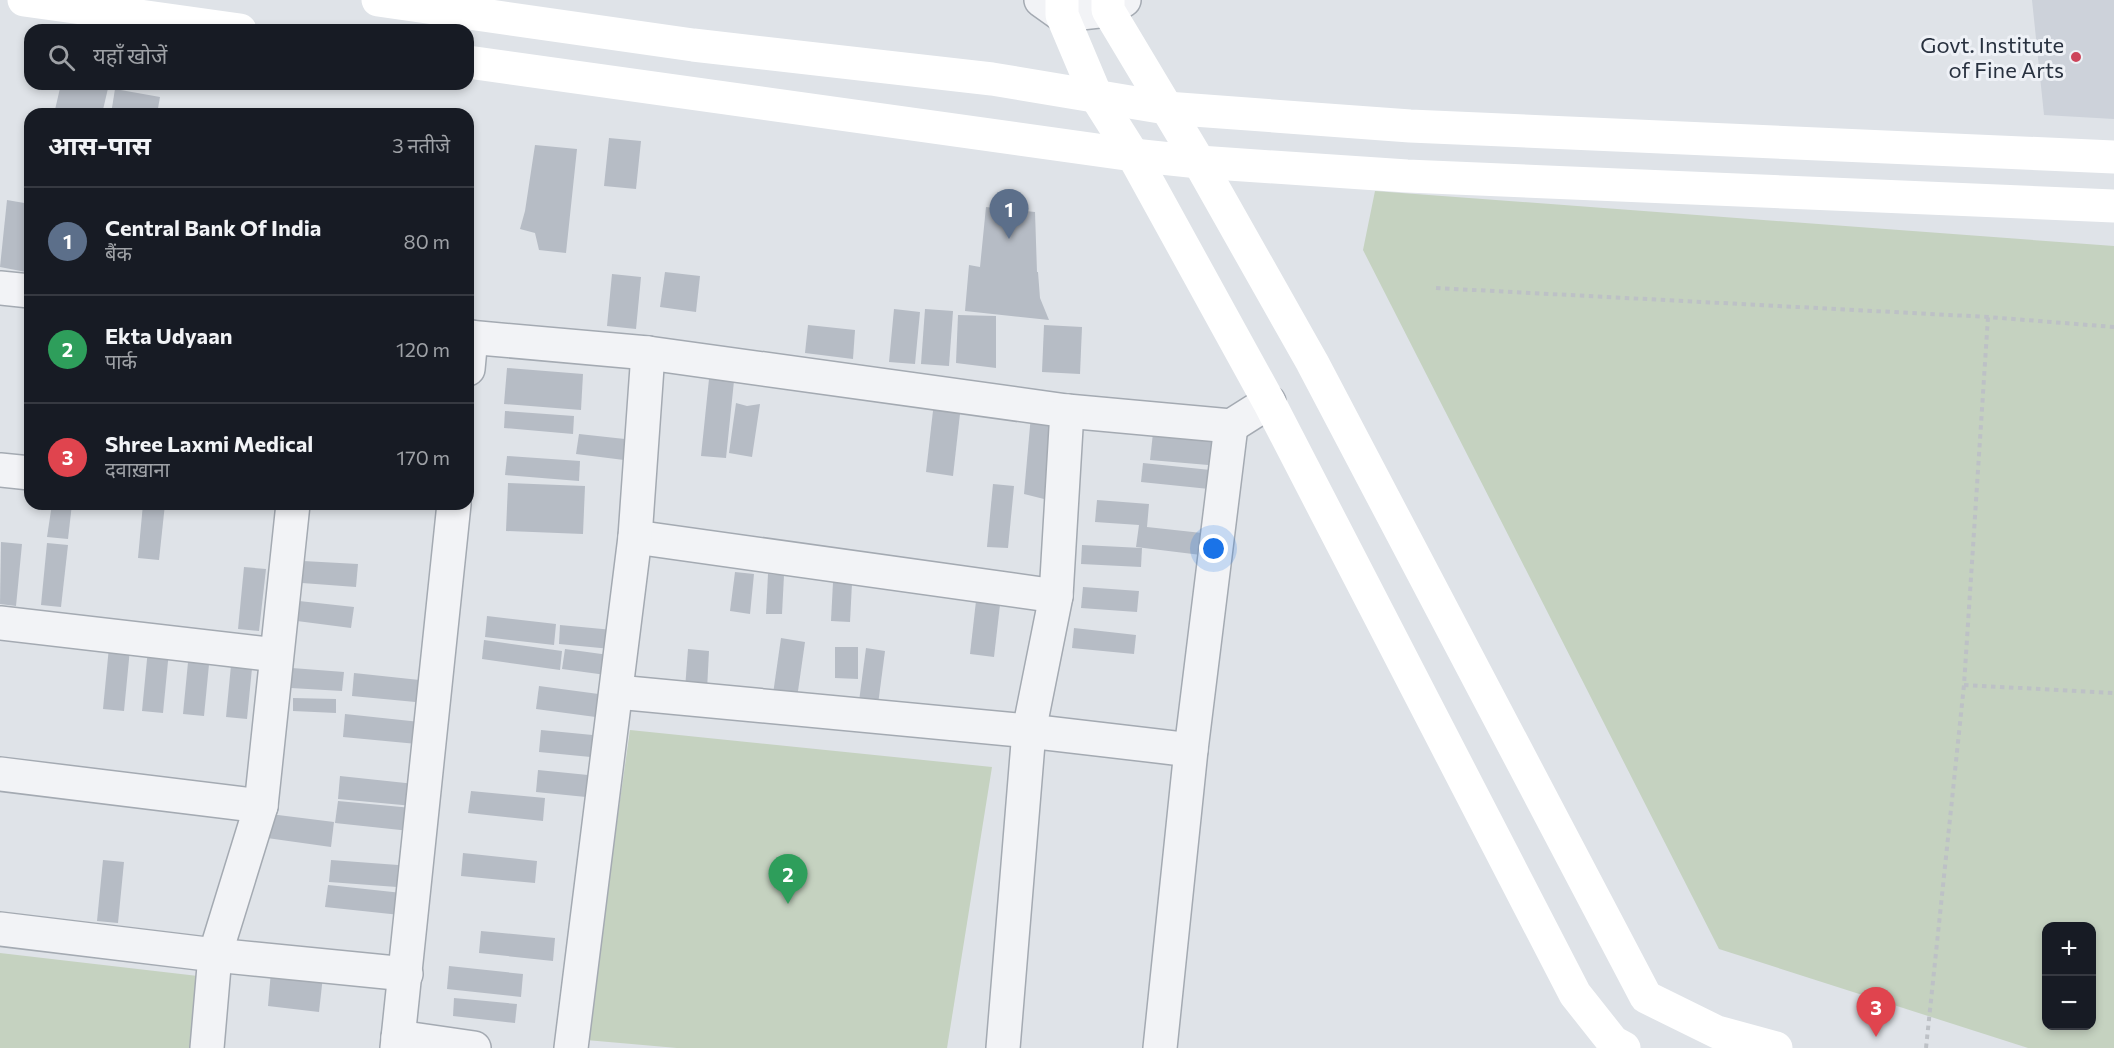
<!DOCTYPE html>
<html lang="hi">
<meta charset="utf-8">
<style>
body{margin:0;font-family:Commissioner,"Noto Sans Devanagari",sans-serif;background:#242831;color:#f1f3f6}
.controls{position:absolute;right:18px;bottom:18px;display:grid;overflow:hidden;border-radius:12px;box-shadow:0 3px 9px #0003}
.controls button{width:54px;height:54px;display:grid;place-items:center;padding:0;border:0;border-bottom:2px solid #363941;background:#171b24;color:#f1f3f6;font:30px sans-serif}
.you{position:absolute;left:1214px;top:549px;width:21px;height:21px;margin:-15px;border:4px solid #fff;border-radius:50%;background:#1a73e8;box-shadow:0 0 0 9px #1a73e833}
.badge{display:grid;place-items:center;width:39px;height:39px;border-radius:50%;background:#1a73e8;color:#fff;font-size:20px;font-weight:700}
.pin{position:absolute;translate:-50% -50px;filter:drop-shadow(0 2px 3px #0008)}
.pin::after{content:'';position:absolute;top:32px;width:21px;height:18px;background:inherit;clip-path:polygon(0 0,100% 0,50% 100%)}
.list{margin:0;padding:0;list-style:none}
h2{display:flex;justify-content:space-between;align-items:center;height:78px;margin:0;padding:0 24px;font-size:26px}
h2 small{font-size:20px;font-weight:400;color:#9ea1a6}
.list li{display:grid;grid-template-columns:39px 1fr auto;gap:18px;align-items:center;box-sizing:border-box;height:108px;padding:0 24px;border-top:2px solid #363941}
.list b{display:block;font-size:22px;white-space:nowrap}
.list p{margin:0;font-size:20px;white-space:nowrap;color:#9ea1a6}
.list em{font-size:20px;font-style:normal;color:#9ea1a6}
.icon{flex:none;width:33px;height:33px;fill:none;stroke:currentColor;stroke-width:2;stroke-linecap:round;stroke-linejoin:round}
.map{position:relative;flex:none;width:2114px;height:1048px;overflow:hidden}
.search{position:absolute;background:#171b24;box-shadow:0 3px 9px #0003;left:24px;top:24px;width:450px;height:66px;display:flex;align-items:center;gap:15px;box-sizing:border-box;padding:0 21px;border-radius:18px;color:#9ea1a6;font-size:22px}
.panel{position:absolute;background:#171b24;box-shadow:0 3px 9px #0003;left:24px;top:108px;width:450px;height:402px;border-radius:18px}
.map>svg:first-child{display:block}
.built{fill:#cdd2da}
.green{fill:#c5d2c0;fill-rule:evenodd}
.building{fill:#b6bcc5}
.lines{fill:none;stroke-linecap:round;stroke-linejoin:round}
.minor-casing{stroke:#a4aab2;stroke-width:36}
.path{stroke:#bdc1c6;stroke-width:4;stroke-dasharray:4.5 4.5;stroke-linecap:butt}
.minor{stroke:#f2f3f6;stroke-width:33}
.secondary{stroke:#fff;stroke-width:33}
.poi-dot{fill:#cd445a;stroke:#eef1f6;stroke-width:2}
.labels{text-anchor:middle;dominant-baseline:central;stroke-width:6;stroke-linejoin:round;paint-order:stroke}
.poi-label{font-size:22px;fill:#28313f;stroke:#eef1f6;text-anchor:end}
</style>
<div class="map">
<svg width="2114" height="1048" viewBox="0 0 2114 1048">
<rect width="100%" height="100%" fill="#dfe3e8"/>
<path class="built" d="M 2032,0 L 2114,0 L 2114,119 L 2044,115 Z"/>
<g class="green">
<path d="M 1375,191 L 2114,246 L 2114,1048 L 2028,1048 L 1719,949 L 1363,250 ZM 2046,926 L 2092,926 L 2092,1026 L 2046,1026 Z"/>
<path d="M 630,730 L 992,767 L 947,1048 L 677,1048 L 586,1040 Z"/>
<path d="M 0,953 L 198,976 L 190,1048 L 0,1048 Z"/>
</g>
<g class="building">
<path d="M 61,84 L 109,84 L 102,114 L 54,114 Z"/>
<path d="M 115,89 L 160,97 L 157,114 L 111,114 Z"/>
<path d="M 609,138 L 641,141 L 636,189 L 604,186 Z"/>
<path d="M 535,145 L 577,149 L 566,253 L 539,250 L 535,233 L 520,229 L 525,211 Z"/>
<path d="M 7,200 L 30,204 L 30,236 L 26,272 L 0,267 Z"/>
<path d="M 986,207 L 1035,212 L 1037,272 L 1038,272 L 1040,298 L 1049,320 L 965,311 L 969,265 L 980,267 Z"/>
<path d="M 665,272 L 700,276 L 696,312 L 660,307 Z"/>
<path d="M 612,274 L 641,277 L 636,329 L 607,326 Z"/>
<path d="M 894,309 L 920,312 L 915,364 L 889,362 Z"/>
<path d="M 925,309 L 953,311 L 949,366 L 921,364 Z"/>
<path d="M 958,315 L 996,316 L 996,368 L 956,363 Z"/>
<path d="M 808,325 L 855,330 L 853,359 L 805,353 Z"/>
<path d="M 1044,325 L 1082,327 L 1080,374 L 1042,372 Z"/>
<path d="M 507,368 L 583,374 L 581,410 L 504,404 Z"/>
<path d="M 709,379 L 734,381 L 726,458 L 701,456 Z"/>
<path d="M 934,402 L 961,405 L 953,476 L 926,472 Z"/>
<path d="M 736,403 L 747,406 L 760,404 L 752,457 L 729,453 Z"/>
<path d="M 505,411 L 574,416 L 573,434 L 504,428 Z"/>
<path d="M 1031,415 L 1062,417 L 1056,502 L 1024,494 Z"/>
<path d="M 1153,433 L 1222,439 L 1220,466 L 1150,460 Z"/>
<path d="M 579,434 L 634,440 L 632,461 L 576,454 Z"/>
<path d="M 507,456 L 580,461 L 579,481 L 505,475 Z"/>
<path d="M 1143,463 L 1220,471 L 1219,490 L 1141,482 Z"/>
<path d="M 508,483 L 585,486 L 583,534 L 506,531 Z"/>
<path d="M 993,484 L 1014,486 L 1008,548 L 987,547 Z"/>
<path d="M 1097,500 L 1149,504 L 1147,527 L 1211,534 L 1209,556 L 1136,547 L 1139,525 L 1095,522 Z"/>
<path d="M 52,504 L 72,504 L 68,539 L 47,537 Z"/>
<path d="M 143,504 L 165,504 L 159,560 L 138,558 Z"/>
<path d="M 1,542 L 22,544 L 16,606 L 0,604 Z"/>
<path d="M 47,543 L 68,545 L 61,607 L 41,605 Z"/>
<path d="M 1082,545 L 1142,548 L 1141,567 L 1081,564 Z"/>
<path d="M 303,561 L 358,564 L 356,587 L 302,583 Z"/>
<path d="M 244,567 L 266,569 L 259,631 L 238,629 Z"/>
<path d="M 735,572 L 754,574 L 750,614 L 730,611 Z"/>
<path d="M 768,574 L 784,575 L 782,614 L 766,614 Z"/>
<path d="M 833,582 L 852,583 L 850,622 L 831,621 Z"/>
<path d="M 1083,587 L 1139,591 L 1137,612 L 1081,608 Z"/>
<path d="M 977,592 L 1001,596 L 994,657 L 970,654 Z"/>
<path d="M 299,601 L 354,607 L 351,628 L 297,621 Z"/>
<path d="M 487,616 L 556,624 L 554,645 L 485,637 Z"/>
<path d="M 560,625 L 613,630 L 611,649 L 559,644 Z"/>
<path d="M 1074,628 L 1136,635 L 1134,654 L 1072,648 Z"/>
<path d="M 781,638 L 805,642 L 796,705 L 772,701 Z"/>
<path d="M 484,640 L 562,651 L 560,670 L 482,659 Z"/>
<path d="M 109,647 L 130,649 L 124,711 L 103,709 Z"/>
<path d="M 835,647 L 858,647 L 858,679 L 835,678 Z"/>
<path d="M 866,648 L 885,651 L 877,712 L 858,709 Z"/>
<path d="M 148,649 L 169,651 L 163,713 L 142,711 Z"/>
<path d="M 565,649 L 609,655 L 606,675 L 562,669 Z"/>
<path d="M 688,649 L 709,651 L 707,690 L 685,689 Z"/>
<path d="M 189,652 L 210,654 L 204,716 L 183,714 Z"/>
<path d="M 232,655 L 253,658 L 247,719 L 226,717 Z"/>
<path d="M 292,668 L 344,672 L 342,691 L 291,688 Z"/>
<path d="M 354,673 L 429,681 L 426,703 L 352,696 Z"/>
<path d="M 539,686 L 606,695 L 603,718 L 536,709 Z"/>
<path d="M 293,698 L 336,699 L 336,713 L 293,711 Z"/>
<path d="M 345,714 L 420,722 L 417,744 L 343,737 Z"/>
<path d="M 541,730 L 603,736 L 601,758 L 539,752 Z"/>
<path d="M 538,770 L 598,776 L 596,798 L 536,792 Z"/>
<path d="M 340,776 L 415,784 L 413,806 L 338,799 Z"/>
<path d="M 471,791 L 545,798 L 543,821 L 468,813 Z"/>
<path d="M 338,801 L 412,808 L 410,831 L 335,823 Z"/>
<path d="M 270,814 L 334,822 L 331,847 L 267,838 Z"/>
<path d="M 463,853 L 537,861 L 535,883 L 461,876 Z"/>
<path d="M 103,860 L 124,862 L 118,923 L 97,921 Z"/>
<path d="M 331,860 L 398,865 L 397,887 L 329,882 Z"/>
<path d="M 328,885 L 402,893 L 400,915 L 325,907 Z"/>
<path d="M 481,931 L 555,938 L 553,961 L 479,953 Z"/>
<path d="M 449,966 L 523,974 L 521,997 L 447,989 Z"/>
<path d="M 271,971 L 323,976 L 319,1012 L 268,1006 Z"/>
<path d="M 454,998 L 517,1004 L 515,1023 L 453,1016 Z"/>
</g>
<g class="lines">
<g class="minor-casing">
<g id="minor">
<path d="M 1041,0 L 1062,15 L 1108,10 L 1124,0"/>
<path d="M 0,288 L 30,291"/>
<path d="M 468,337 L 648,353 L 1067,411 L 1231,426 L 1269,402"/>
<path d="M 468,369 L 471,337"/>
<path d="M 0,470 L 30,473"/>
<path d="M 635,537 L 1056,596"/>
<path d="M 0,623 L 276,655"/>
<path d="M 617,692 L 1029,731 L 1191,750"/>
<path d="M 0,774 L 261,806"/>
<path d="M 0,929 L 215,955 L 406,974"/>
<path d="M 398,1037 L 474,1048"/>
<path d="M 207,1048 L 215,955 L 261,806 L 293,504"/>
<path d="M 397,1048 L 454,504"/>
<path d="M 571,1048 L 635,537 L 648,353"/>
<path d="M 1003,1048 L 1029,731 L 1056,596 L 1067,411"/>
<path d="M 1160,1048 L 1191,750 L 1231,426"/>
</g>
</g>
<g class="path">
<path d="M 1436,288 L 1988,317 L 2114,327"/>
<path d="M 1964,685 L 2114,693"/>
<path d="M 1926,1048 L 1964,685 L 1988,317"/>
</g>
<use href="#minor" class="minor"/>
<g class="secondary">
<path d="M 24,0 L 240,30"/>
<path d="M 378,0 L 693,45 L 992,79 L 1166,108 L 1410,126 L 2114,157"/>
<path d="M 1062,0 L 1062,15 L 1097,98 L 1133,155 L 1269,402 L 1575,994 L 1613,1042 L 1624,1048"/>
<path d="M 1108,0 L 1108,10 L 1199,162 L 1312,362 L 1646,997 L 1717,1032 L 1776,1048"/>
<path d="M 468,62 L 1133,155 L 1199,162 L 1407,176 L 2114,206"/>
</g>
</g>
<circle class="poi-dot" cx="2076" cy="57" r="6"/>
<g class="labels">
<g class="poi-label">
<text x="2064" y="44">Govt. Institute<tspan x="2064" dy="25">of Fine Arts</tspan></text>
</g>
</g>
</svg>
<div class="controls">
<button>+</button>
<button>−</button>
</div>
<div class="you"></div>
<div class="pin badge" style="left:1009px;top:239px;background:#5c6f8a">1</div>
<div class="pin badge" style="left:788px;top:904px;background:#2e9e5b">2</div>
<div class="pin badge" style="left:1876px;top:1037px;background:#e0444e">3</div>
<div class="search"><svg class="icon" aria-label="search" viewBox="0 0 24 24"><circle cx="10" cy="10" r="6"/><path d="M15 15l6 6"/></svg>यहाँ खोजें</div>
<section class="panel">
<h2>आस-पास<small>3 नतीजे</small></h2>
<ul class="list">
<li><span class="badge" style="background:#5c6f8a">1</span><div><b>Central Bank Of India</b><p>बैंक</p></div><em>80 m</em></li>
<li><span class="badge" style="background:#2e9e5b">2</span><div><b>Ekta Udyaan</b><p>पार्क</p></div><em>120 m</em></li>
<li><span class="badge" style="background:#e0444e">3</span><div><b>Shree Laxmi Medical</b><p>दवाख़ाना</p></div><em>170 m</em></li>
</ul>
</section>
</div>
